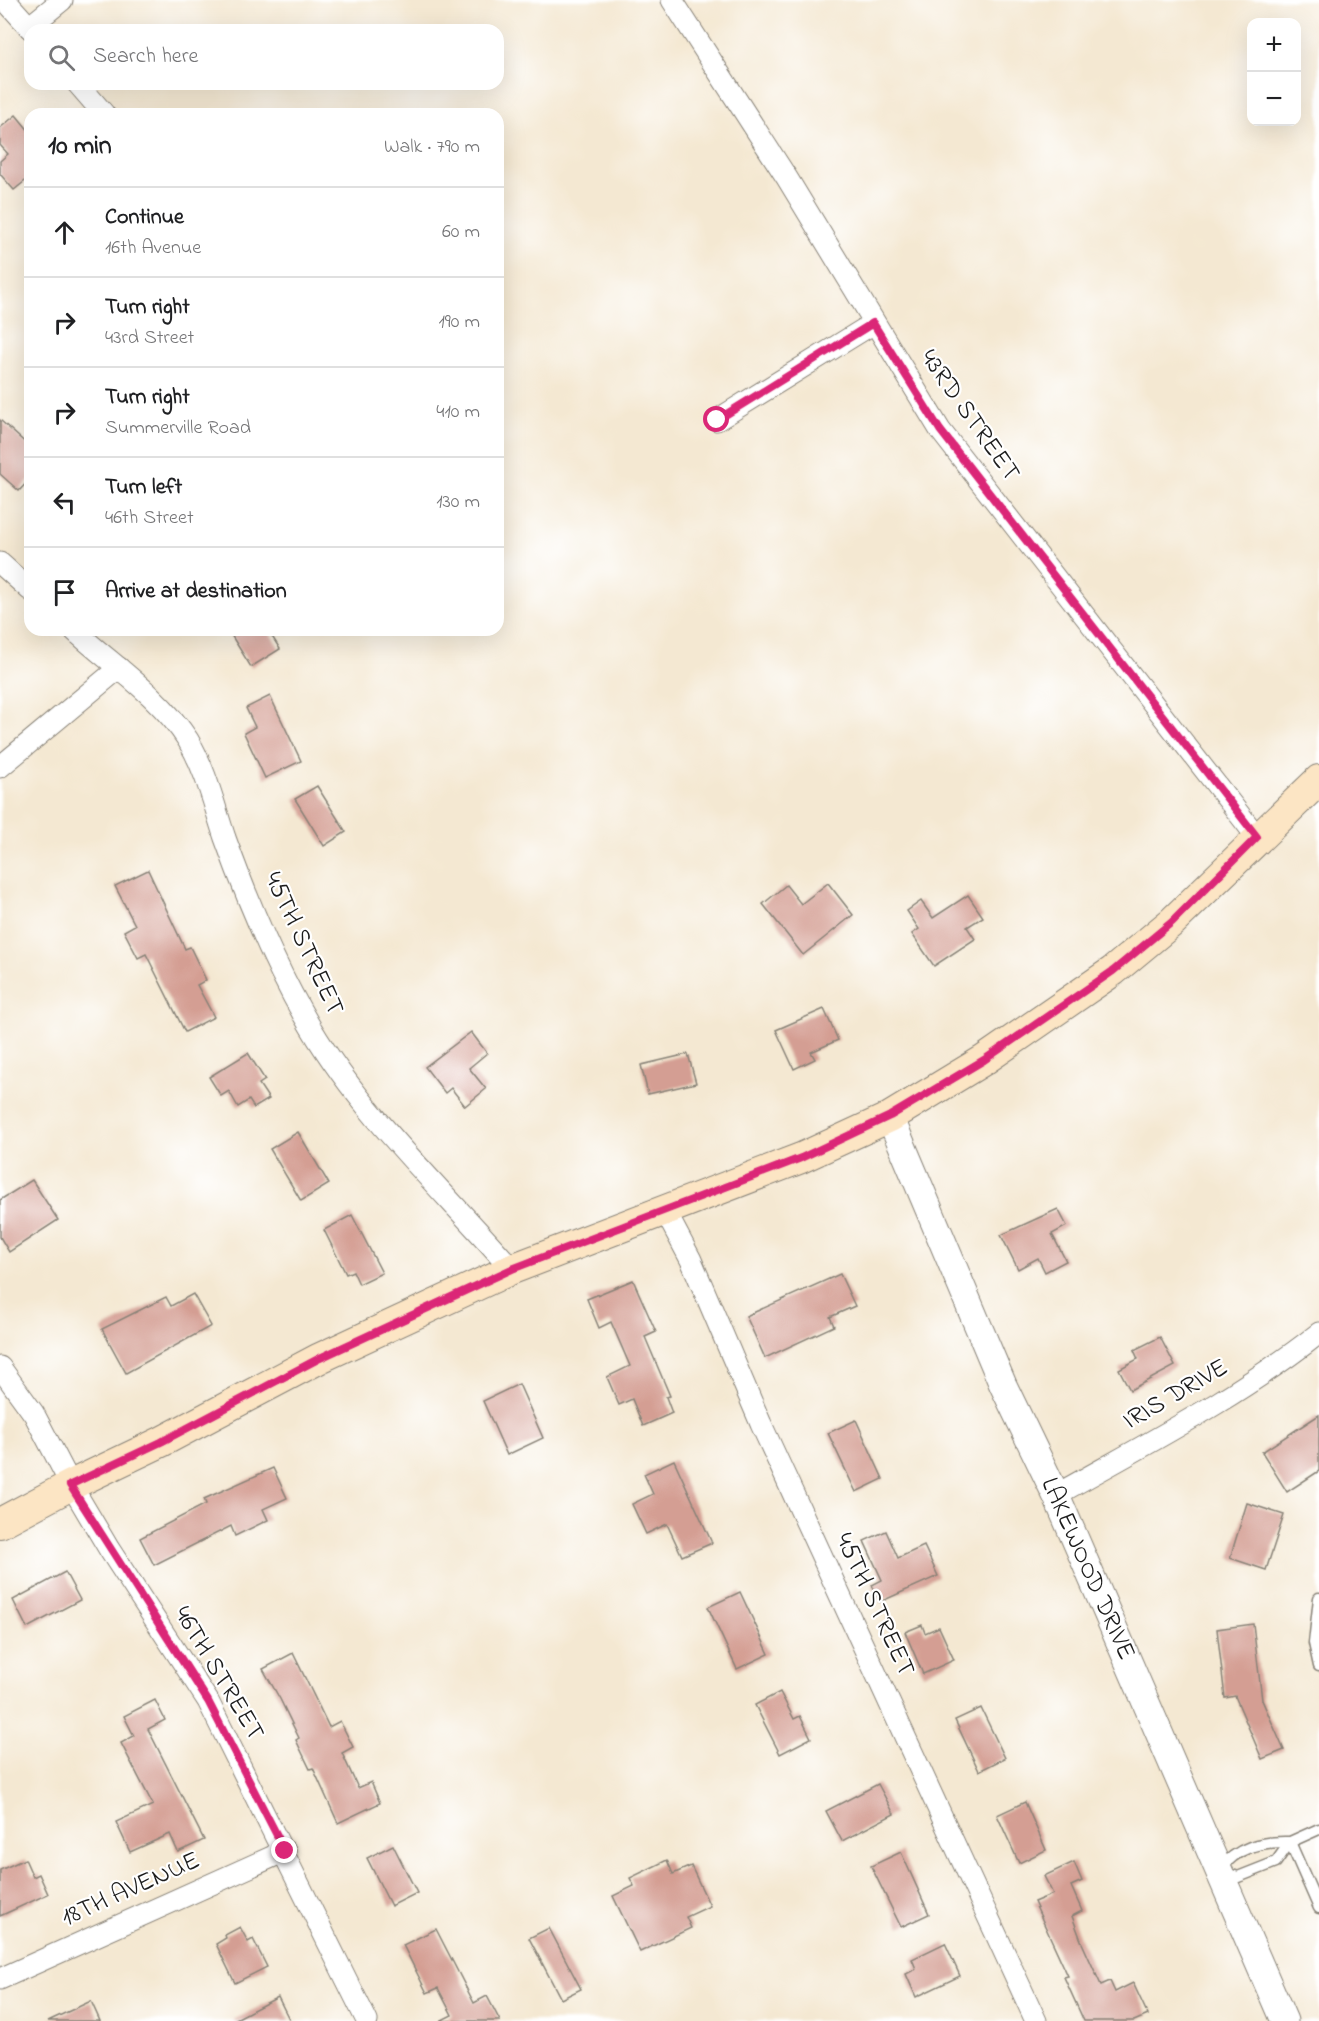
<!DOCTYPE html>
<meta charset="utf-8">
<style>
body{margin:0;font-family:"Indie Flower",sans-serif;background:#f6f6f6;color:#202124}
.controls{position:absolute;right:18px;top:18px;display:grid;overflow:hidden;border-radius:12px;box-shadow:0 6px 24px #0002}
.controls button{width:54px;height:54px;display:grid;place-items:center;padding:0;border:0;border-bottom:2px solid #e0e0e0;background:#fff;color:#202124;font:30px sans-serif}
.stop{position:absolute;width:18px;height:18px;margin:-14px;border:4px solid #db2777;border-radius:50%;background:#fff}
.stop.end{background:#db2777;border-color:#fff;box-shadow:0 2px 6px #0008}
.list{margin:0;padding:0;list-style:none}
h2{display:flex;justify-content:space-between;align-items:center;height:78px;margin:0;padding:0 24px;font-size:26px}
h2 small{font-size:20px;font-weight:400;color:#757577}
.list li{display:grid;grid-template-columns:39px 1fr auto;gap:18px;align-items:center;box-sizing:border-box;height:90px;padding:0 24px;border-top:2px solid #e0e0e0}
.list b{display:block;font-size:22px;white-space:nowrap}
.list p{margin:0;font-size:20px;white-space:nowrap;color:#757577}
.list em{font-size:20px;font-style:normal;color:#757577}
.icon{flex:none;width:33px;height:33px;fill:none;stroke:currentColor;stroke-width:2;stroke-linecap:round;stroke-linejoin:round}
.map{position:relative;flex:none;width:1319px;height:2021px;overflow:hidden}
.search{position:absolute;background:#fff;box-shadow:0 6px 24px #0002;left:24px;top:24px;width:480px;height:66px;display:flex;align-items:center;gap:15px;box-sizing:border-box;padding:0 21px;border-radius:18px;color:#757577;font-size:22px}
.panel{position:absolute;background:#fff;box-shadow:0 6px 24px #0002;left:24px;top:108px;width:480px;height:528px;border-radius:18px}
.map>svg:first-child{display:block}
.building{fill:#d49e93}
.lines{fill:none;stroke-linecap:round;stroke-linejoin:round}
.service-casing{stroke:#888277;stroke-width:13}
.minor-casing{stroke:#888277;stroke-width:23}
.tertiary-casing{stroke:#888277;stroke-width:29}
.secondary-casing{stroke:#888277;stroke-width:32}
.service{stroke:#fff;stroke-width:10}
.minor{stroke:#fff;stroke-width:21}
.tertiary{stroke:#fff;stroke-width:27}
.secondary{stroke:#fce5c4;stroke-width:30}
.route{stroke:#db2777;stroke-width:8}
.labels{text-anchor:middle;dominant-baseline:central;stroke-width:4.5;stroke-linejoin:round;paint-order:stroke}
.street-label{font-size:26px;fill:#1c1c1c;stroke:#fff}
</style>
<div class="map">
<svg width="1319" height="2021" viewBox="0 0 1319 2021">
<rect width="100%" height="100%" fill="#fff"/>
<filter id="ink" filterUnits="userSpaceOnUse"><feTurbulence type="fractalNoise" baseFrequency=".0167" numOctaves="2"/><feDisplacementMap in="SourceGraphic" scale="12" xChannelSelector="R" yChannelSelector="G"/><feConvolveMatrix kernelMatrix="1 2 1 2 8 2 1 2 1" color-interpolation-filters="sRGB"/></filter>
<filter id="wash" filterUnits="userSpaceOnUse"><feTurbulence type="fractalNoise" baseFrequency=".008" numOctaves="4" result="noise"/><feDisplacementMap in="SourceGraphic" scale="24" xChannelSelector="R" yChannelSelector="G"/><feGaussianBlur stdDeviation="1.35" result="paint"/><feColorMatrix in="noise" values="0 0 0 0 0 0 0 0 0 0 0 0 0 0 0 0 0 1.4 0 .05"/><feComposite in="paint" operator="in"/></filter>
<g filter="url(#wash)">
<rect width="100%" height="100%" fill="#f4e8d2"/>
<g id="blocks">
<g class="building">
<path d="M 16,115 L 30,132 L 30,177 L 14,190 L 0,174 L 0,161 L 8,154 L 0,145 L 0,128 Z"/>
<path d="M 0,420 L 30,447 L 30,479 L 19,491 L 0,474 Z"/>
<path d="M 228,630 L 268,630 L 280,649 L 251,667 Z"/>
<path d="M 270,696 L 301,761 L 265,778 L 244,733 L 255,727 L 246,708 Z"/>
<path d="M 317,786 L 346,832 L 324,846 L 295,799 Z"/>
<path d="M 148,870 L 185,949 L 190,947 L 206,980 L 197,985 L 214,1017 L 185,1032 L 146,954 L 138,958 L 124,931 L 135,925 L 115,886 Z"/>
<path d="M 828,883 L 853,915 L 803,955 L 763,904 L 786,885 L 801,904 Z"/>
<path d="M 968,895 L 983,917 L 967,927 L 975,939 L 934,966 L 912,934 L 919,929 L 907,911 L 921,901 L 933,918 Z"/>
<path d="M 824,1009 L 838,1040 L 811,1052 L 815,1059 L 794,1069 L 776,1030 Z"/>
<path d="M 471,1032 L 487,1053 L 469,1068 L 486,1089 L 465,1106 L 451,1088 L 445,1093 L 425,1067 Z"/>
<path d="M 248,1053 L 265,1080 L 259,1084 L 269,1099 L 254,1108 L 249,1100 L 238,1107 L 229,1091 L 221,1096 L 209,1077 Z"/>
<path d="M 688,1054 L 696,1083 L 648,1094 L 641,1065 Z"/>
<path d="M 298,1132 L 329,1184 L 301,1201 L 270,1149 Z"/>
<path d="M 32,1180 L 58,1220 L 9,1252 L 0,1237 L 0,1200 Z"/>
<path d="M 1058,1209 L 1067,1226 L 1052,1234 L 1066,1261 L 1045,1272 L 1038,1258 L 1018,1269 L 1001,1235 Z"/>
<path d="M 352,1215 L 382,1273 L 359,1284 L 353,1271 L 346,1274 L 324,1230 Z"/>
<path d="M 840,1274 L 855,1306 L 830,1317 L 834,1326 L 765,1358 L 746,1316 Z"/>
<path d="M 633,1280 L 656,1332 L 645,1337 L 670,1396 L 666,1397 L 672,1413 L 643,1426 L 632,1399 L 619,1405 L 607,1377 L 630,1366 L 611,1322 L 599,1328 L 587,1299 Z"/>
<path d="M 193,1294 L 211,1326 L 126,1373 L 102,1329 L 166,1297 L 171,1306 Z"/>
<path d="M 1160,1337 L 1175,1366 L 1130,1390 L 1119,1369 L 1138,1359 L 1134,1350 Z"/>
<path d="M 519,1384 L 543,1438 L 507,1455 L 483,1401 Z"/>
<path d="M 1319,1415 L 1319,1471 L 1287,1492 L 1262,1452 Z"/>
<path d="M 856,1420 L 883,1479 L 856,1492 L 828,1433 Z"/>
<path d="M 674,1460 L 712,1543 L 682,1556 L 667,1524 L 646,1534 L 632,1504 L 653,1494 L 644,1474 Z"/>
<path d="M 273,1468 L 287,1498 L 263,1509 L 268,1520 L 235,1536 L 231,1526 L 154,1565 L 140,1538 L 206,1504 L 204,1499 Z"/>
<path d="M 1247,1503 L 1284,1515 L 1266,1570 L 1230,1558 Z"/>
<path d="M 886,1531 L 898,1558 L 924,1546 L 938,1576 L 880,1602 L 872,1585 L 882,1580 L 864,1541 Z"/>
<path d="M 65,1572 L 80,1600 L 27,1628 L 13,1600 Z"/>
<path d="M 740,1592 L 769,1654 L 737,1669 L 708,1607 Z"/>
<path d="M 1253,1624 L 1262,1700 L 1284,1750 L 1262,1759 L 1235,1696 L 1225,1698 L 1217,1629 Z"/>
<path d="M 922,1625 L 925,1633 L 939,1627 L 954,1660 L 923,1674 L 905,1632 Z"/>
<path d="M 293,1653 L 329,1727 L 340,1721 L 353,1747 L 342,1753 L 358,1788 L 371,1782 L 380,1803 L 338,1823 L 313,1768 L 310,1769 L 296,1740 L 299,1738 L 280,1699 L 263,1669 Z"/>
<path d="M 780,1692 L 794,1719 L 800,1716 L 811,1738 L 780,1754 L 755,1705 Z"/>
<path d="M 155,1700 L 165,1720 L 148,1729 L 204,1840 L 178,1852 L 170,1834 L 130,1852 L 116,1822 L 153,1805 L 121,1743 L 134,1736 L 124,1716 Z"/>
<path d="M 981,1708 L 1005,1758 L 979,1771 L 955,1720 Z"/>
<path d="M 878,1784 L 894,1814 L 842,1841 L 826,1811 Z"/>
<path d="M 1025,1802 L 1046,1850 L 1019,1863 L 997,1815 Z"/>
<path d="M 393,1845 L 417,1893 L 391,1906 L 367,1858 Z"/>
<path d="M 901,1852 L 929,1914 L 901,1927 L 871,1866 Z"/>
<path d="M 25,1859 L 33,1877 L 39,1874 L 48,1894 L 0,1916 L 0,1870 Z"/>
<path d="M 667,1860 L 673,1874 L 691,1866 L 710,1906 L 686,1917 L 691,1928 L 640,1952 L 613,1896 L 634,1886 L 630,1878 Z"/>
<path d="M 1074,1862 L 1082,1881 L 1071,1886 L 1082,1911 L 1072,1916 L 1082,1943 L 1101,1985 L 1110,1981 L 1115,1992 L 1133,1983 L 1148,2015 L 1134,2021 L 1084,2021 L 1064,1977 L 1068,1976 L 1034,1902 L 1053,1894 L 1044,1876 Z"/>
<path d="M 240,1927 L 248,1942 L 253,1939 L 267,1967 L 235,1983 L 216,1944 L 226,1938 L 225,1935 Z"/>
<path d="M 549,1928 L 581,1989 L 561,1999 L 529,1938 Z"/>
<path d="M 436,1929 L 474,2003 L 487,1996 L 500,2021 L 440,2021 L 452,2015 L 438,1988 L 427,1993 L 403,1945 Z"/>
<path d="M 945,1943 L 960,1976 L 916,1997 L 906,1974 L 916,1969 L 912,1959 Z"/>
<path d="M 278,1997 L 290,2021 L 232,2021 Z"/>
<path d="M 91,2001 L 100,2021 L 48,2021 Z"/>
</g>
</g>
</g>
<g filter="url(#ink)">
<use href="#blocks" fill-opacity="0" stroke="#888277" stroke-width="1.5"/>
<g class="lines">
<g class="service-casing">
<g id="service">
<path d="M 1319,1598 L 1314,1643 L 1319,1666"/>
<path d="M 1319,1829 L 1290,1842 L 1276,1862 L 1238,1877 L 1219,1871 C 1236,1847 1261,1841 1290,1842 L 1319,1908"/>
</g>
</g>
<g class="minor-casing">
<g id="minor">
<path d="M 5,0 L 32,30"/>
<path d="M 672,0 L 787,178 L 940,430 L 1257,837"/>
<path d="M 29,27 L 62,0"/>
<path d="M 78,84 L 104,114"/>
<path d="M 717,420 L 874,323"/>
<path d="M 0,563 L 30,590"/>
<path d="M 74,630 C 112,665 160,696 188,740 C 206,770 214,805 225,838 C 248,902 276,969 311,1028 C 364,1117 444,1191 512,1269"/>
<path d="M 0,767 L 119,668"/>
<path d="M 665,1211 L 691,1260 L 761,1424 L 1036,2021"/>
<path d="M 0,1367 L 34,1414 L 71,1485 L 109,1549 L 208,1701 L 367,2021"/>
<path d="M 1056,1495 C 1146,1444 1238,1397 1319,1333"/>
<path d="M 0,1979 L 285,1851"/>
</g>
</g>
<g class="tertiary-casing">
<path id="tertiary" d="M 890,1117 L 1003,1385 L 1056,1495 L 1284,2021"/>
</g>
<g class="secondary-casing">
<path id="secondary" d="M 0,1523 L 71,1485 L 161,1442 L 320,1358 L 512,1269 L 801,1158 L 890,1117 L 984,1060 L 1113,971 L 1172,922 L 1319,780"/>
</g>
<use href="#service" class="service"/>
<use href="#minor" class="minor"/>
<use href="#tertiary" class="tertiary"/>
<use href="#secondary" class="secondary"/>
</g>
</g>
<g class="lines" filter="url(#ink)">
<path class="route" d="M 285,1851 L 208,1701 L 70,1485 L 161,1442 L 320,1358 L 512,1269 L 801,1158 L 890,1116 L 984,1060 L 1113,971 L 1172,922 L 1257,837 L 940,430 L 873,323 L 717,420"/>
</g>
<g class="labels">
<g class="street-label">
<text transform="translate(969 416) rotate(55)">43RD STREET</text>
<text transform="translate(303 944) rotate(65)">45TH STREET</text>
<text transform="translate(1176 1395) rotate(-30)">IRIS DRIVE</text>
<text transform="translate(1087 1569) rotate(66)">LAKEWOOD DRIVE</text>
<text transform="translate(874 1605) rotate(65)">45TH STREET</text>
<text transform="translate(218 1674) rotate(59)">46TH STREET</text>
<text transform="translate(131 1890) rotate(-24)">18TH AVENUE</text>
</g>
</g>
</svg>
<div class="controls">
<button>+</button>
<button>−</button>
</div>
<div class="stop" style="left:717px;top:420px"></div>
<div class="stop end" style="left:285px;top:1851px"></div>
<div class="search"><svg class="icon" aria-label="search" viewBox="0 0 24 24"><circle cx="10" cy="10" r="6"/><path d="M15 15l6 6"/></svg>Search here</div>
<section class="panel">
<h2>10 min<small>Walk · 790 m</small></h2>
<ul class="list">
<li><svg class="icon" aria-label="ahead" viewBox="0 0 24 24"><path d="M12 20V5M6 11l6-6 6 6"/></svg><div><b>Continue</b><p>16th Avenue</p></div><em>60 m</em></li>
<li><svg class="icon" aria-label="right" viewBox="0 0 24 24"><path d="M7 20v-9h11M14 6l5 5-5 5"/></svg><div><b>Turn right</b><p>43rd Street</p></div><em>190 m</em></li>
<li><svg class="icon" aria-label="right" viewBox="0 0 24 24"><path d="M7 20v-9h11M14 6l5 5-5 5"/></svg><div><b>Turn right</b><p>Summerville Road</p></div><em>410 m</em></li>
<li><svg class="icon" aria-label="left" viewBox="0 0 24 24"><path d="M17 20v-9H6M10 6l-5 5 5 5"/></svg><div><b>Turn left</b><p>46th Street</p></div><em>130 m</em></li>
<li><svg class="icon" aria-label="arrive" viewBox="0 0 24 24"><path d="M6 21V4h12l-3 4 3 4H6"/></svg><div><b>Arrive at destination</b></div></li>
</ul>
</section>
</div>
